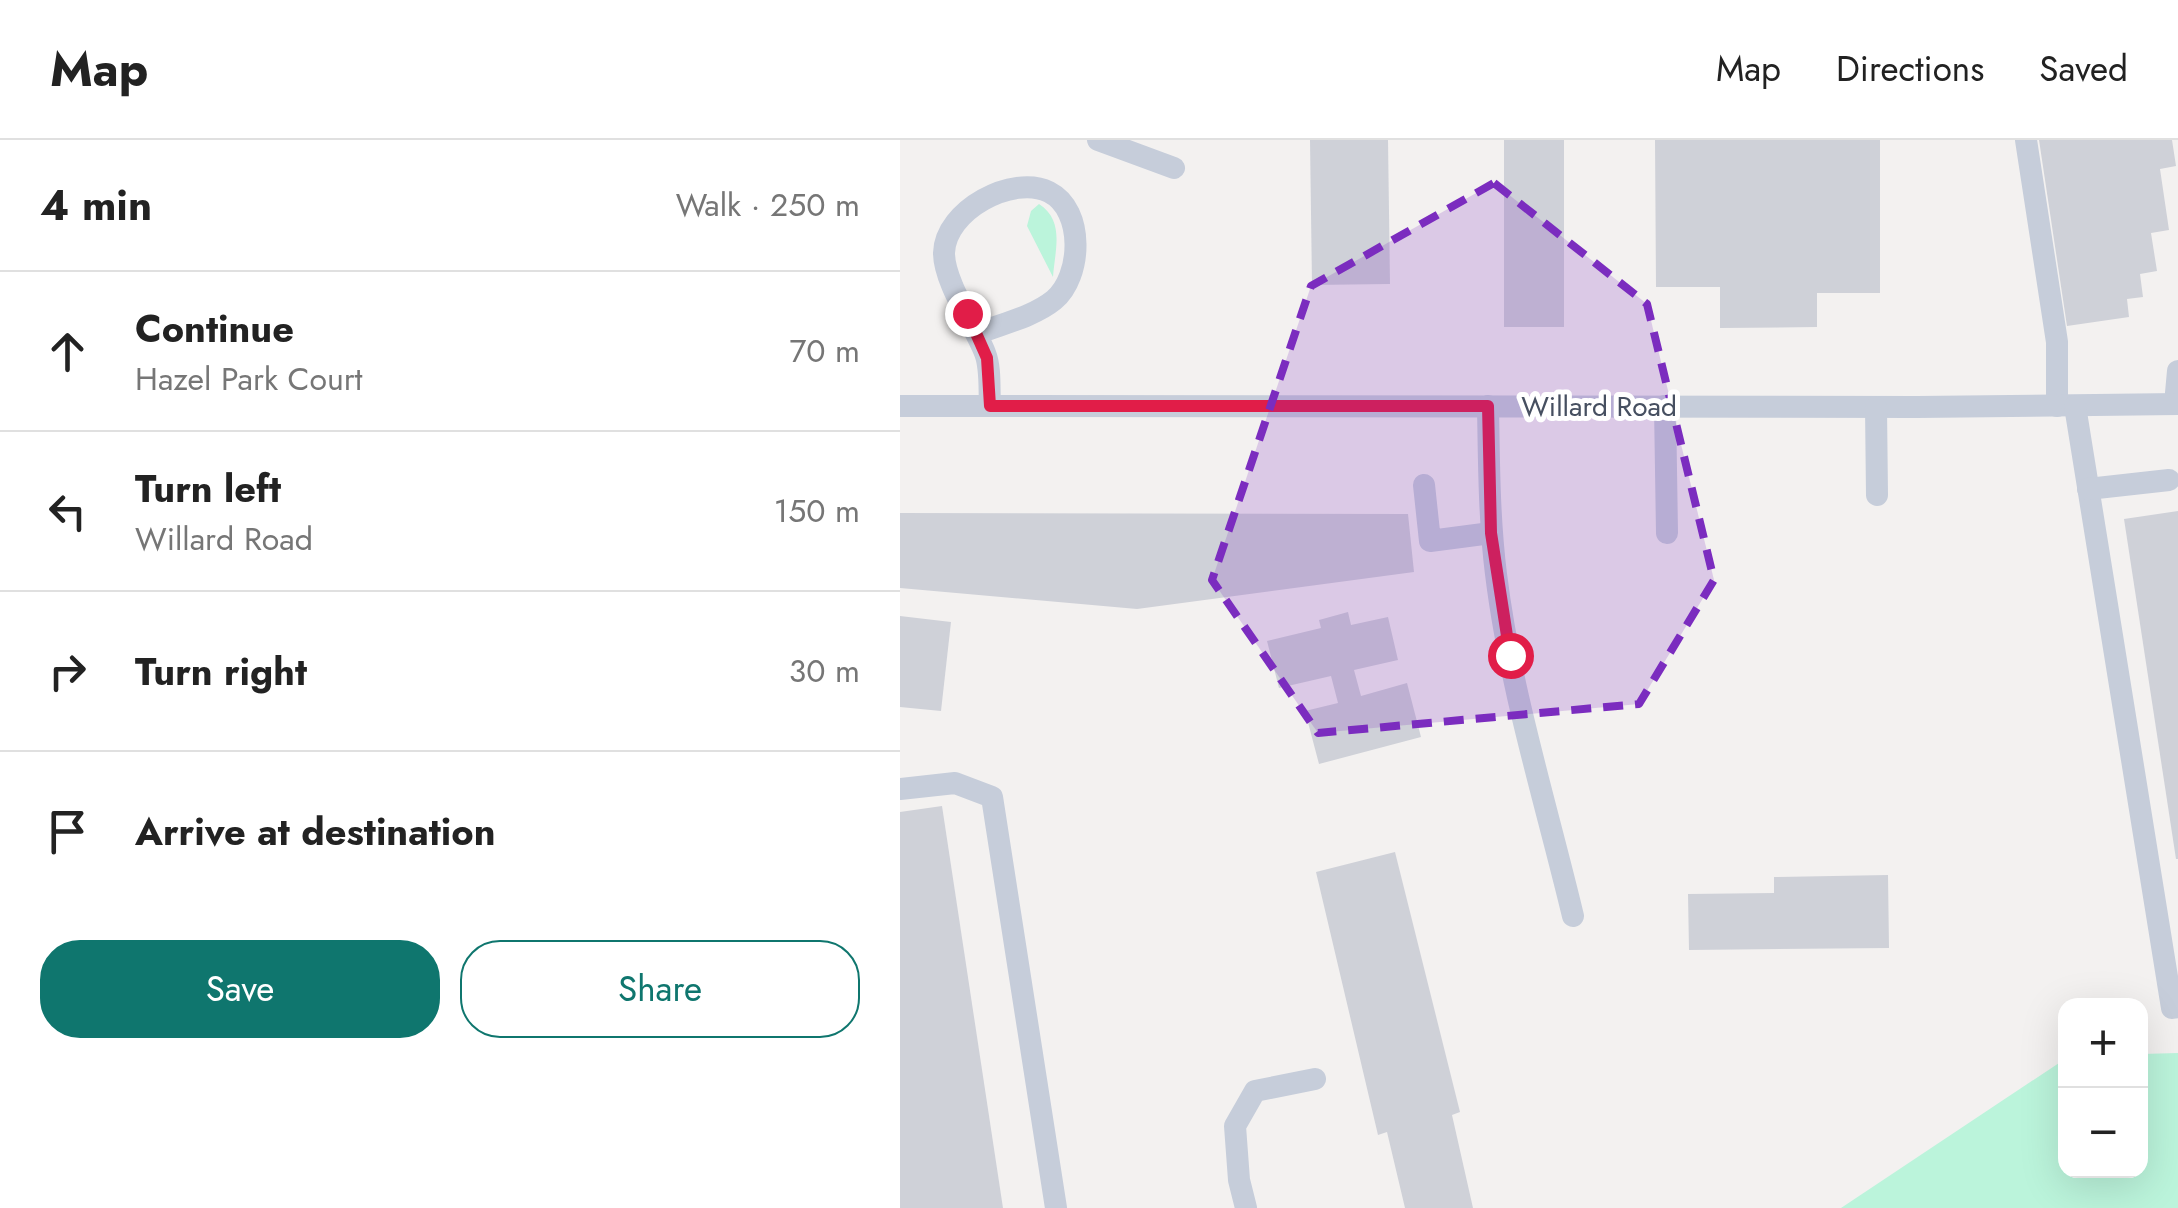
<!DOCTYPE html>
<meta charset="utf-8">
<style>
body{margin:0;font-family:Jost,sans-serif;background:#f6f6f6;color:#222}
.controls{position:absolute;right:30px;bottom:30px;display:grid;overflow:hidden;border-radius:20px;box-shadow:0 10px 40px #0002}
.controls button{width:90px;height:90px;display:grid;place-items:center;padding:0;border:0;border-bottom:2px solid #e0e0e0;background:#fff;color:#222;font:50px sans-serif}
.stop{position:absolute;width:30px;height:30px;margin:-22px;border:8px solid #e11d48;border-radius:50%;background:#fff}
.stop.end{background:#e11d48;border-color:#fff;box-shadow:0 2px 10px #0008}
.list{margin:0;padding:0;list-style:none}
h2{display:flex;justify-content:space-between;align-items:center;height:130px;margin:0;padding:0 40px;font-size:42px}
h2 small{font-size:32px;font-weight:400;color:#767676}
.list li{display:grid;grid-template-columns:65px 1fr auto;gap:30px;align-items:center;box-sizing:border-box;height:160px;padding:0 40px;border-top:2px solid #e0e0e0}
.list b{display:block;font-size:38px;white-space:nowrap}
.list p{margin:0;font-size:32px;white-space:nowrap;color:#767676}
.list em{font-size:32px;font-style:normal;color:#767676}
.actions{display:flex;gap:20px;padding:30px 40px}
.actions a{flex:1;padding:22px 0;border:2px solid #0f766e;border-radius:40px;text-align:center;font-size:35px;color:#0f766e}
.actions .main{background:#0f766e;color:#fff}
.icon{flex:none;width:55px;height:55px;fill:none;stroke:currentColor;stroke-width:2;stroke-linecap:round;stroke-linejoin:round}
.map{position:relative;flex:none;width:1278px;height:1068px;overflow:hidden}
header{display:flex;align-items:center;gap:60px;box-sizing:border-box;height:140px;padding:0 50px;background:#fff;border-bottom:2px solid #e0e0e0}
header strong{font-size:48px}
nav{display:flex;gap:55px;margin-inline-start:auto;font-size:35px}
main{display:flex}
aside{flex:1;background:#fff}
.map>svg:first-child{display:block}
.green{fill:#bbf4db}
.building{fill:#cfd1d8}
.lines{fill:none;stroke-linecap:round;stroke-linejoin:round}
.minor{stroke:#c6cdda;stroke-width:22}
.route{stroke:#e11d48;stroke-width:12}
.marked{fill:#7b2cbf;fill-opacity:0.2;stroke:#7b2cbf;stroke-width:8;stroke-dasharray:20 12;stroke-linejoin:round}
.labels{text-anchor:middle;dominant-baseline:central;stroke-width:10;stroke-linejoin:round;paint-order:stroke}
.street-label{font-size:28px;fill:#464f60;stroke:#fff}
</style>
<header>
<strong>Map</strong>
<nav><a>Map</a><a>Directions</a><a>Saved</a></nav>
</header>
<main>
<aside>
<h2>4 min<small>Walk · 250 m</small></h2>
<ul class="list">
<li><svg class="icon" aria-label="ahead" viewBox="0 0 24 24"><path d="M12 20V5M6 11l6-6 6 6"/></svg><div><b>Continue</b><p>Hazel Park Court</p></div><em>70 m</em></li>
<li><svg class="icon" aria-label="left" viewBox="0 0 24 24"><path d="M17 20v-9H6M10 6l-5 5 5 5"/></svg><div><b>Turn left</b><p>Willard Road</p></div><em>150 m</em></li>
<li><svg class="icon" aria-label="right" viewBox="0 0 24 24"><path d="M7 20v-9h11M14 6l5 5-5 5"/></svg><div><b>Turn right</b></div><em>30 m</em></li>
<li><svg class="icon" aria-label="arrive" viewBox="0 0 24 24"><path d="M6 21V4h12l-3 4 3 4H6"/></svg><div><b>Arrive at destination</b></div></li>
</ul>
<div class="actions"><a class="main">Save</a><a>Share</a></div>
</aside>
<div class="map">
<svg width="1278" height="1068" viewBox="0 0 1278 1068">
<rect width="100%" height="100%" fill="#f3f1f0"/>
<g class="green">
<path d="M 139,64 C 165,81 155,109 153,137 L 127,86 L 131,71 Z"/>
<path d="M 1278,913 L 1278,1068 L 941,1068 L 1165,919 L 1166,1030 L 1240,1030 L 1241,914 Z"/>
</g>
<g class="building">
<path d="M 410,0 L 488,0 L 490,144 L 412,145 Z"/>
<rect x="604" y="0" width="60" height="187"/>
<path d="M 755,0 L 980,0 L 980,153 L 917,153 L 917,187 L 820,188 L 820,147 L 756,147 Z"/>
<path d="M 1139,0 L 1272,0 L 1276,26 L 1260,29 L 1269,90 L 1251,93 L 1257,131 L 1240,134 L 1243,157 L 1227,159 L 1229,177 L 1167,186 Z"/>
<path d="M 1278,371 L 1278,719 L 1276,719 L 1224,379 Z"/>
<path d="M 0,373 L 508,374 L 514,432 L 237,469 L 0,448 Z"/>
<path d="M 448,472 L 451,485 L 488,477 L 498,520 L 454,530 L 461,556 L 507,543 L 521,597 L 419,624 L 405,571 L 438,563 L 431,536 L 379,548 L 367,501 L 421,488 L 419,480 Z"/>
<path d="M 0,476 L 51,482 L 41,571 L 0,567 Z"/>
<path d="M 42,666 L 103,1068 L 0,1068 L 0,672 Z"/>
<path d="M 495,712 L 560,972 L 552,975 L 573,1068 L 505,1068 L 487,992 L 478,995 L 416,732 Z"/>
<path d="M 988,735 L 989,808 L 789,810 L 788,754 L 874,753 L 874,737 Z"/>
</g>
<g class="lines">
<g class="minor">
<path d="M 198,0 L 274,28"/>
<path d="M 1126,0 L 1157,202 L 1157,266"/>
<path d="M 76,194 C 101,184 133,177 154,160 C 182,137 185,70 149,52 C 113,34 45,70 44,113 C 44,142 74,185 85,213 C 91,228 89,249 90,266"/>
<path d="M 1275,264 L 1278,231"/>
<path d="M 0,266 L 1017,267 L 1278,264"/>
<path d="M 588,266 C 589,322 589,378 596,434 C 610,549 646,663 673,776"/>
<path d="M 765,266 L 767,393"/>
<path d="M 1175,266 L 1272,868 L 1278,867"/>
<path d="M 976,267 L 977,355"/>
<path d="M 524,345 L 530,401 L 591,393"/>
<path d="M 1188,349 L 1269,340"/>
<path d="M 0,649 L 55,643 L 92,657 L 156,1068"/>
<path d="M 346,1068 L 339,1040 L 335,986 L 355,951 L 415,939"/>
</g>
</g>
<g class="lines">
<path class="route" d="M 67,173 L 87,218 L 90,266 L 588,266 L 591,393 L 610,515"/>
</g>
<path class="marked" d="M 594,43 L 747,164 L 814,440 L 739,564 L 418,593 L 312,440 L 411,146 Z"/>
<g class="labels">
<g class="street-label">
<text x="699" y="266">Willard Road</text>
</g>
</g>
</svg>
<div class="controls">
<button>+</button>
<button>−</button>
</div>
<div class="stop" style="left:610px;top:515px"></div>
<div class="stop end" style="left:67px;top:173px"></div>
</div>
</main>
